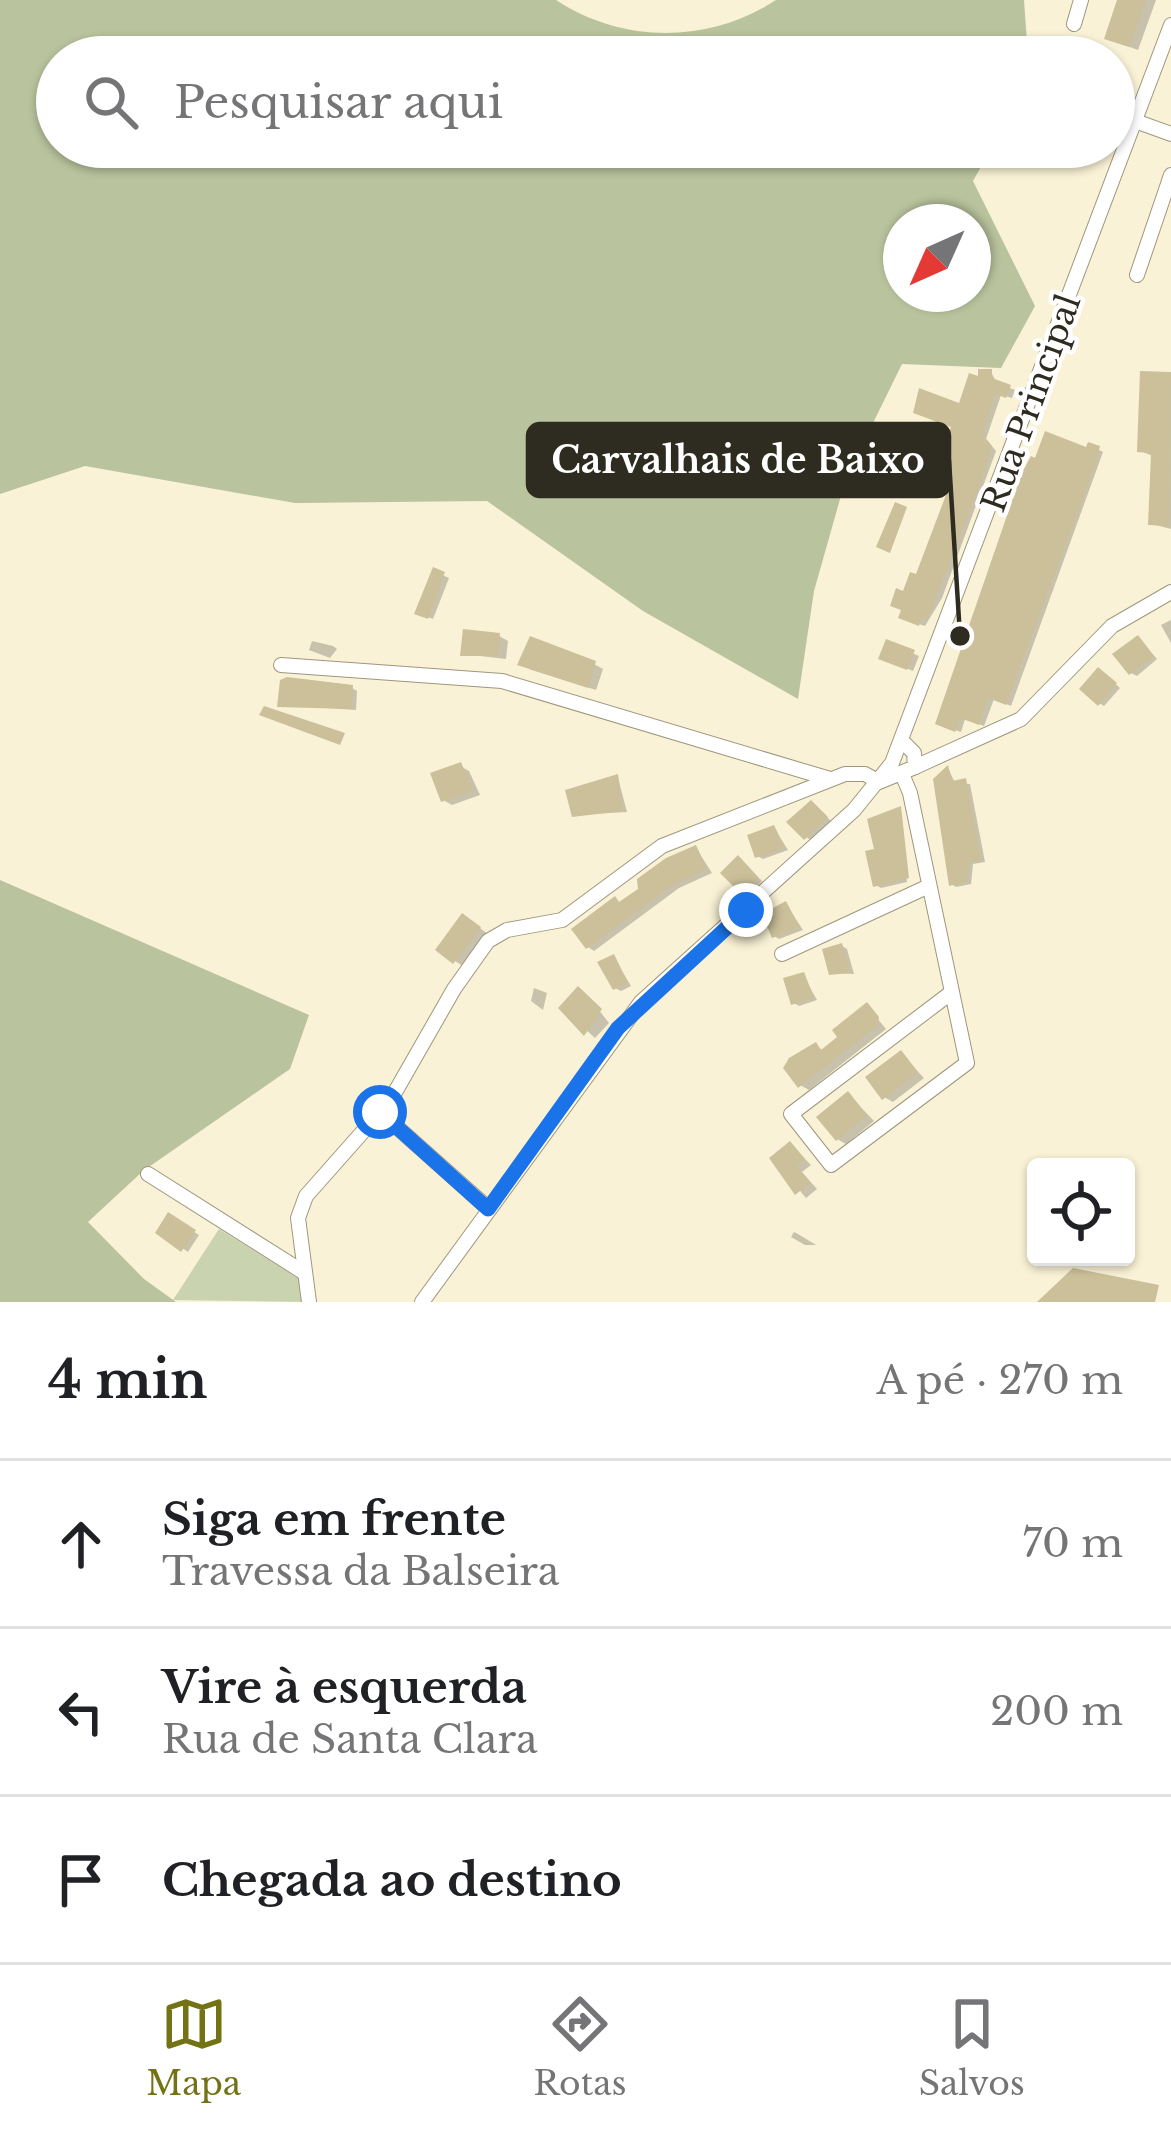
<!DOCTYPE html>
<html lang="pt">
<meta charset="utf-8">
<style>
body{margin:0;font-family:"Libre Baskerville",serif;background:#f2f2f2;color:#202124}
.controls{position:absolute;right:36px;bottom:36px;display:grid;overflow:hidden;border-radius:12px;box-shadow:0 3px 9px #0004}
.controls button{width:108px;height:108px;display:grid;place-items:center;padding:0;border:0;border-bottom:3px solid #e0e0e0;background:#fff;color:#202124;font:60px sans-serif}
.compass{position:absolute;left:883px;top:204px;width:108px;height:108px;border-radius:50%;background:#fff;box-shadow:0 3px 9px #0004;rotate:225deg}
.stop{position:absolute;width:36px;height:36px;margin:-27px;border:9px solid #1a73e8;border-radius:50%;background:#fff}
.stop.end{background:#1a73e8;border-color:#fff;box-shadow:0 3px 12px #0008}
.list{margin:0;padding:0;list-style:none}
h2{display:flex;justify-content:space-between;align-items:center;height:156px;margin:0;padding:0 48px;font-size:51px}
h2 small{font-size:39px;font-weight:400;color:#757577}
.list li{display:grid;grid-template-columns:78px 1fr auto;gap:36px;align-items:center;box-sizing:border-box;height:168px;padding:0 48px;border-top:3px solid #e0e0e0}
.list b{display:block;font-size:45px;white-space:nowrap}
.list p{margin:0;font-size:39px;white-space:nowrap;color:#757577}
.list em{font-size:39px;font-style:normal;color:#757577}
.icon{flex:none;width:66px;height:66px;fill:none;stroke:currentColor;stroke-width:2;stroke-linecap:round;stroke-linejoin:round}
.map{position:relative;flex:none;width:1171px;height:1302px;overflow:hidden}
.search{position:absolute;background:#fff;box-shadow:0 3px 9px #0004;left:36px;right:36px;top:36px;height:132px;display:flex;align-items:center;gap:30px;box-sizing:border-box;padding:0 42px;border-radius:66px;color:#757577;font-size:45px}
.sheet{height:660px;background:#fff}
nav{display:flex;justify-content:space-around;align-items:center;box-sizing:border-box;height:168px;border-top:3px solid #e0e0e0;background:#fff;font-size:33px;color:#757577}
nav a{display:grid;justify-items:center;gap:6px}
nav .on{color:#737215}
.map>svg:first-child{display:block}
.green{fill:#c9d3af}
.forest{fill:#b9c39d;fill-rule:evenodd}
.shadow{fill:#0003}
.building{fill:#cbc09a}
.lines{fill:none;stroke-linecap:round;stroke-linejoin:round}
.minor-casing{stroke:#9e977d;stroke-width:16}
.minor{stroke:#fff;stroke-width:14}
.route{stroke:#1a73e8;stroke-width:15}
.labels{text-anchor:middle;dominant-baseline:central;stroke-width:9;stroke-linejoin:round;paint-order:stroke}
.street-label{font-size:33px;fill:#2e2b20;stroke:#fff}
.leader{fill:none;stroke:#2e2b20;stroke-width:4.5}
.callout-dot{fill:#2e2b20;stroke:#fff;stroke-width:4.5}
.callout{fill:#2e2b20;stroke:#2e2b20;stroke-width:4.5}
.callout-label{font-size:36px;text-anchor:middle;font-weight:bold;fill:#fff}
</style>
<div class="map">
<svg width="1171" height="1302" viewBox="0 0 1171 1302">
<rect width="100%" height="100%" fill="#faf2d6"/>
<path class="green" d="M 219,1229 L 301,1280 L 306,1302 L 173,1300 Z"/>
<g class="forest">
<path d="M 0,0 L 556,0 C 623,44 709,44 776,0 L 1024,0 L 1028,57 L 57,57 L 57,147 L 992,147 L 973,181 L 1035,306 L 1001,368 L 902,364 L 846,478 L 814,591 L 798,699 L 643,611 L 487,501 L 295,503 L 85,466 L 0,494 ZM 901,222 L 973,222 L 973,294 L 901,294 Z"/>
<path d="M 0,880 L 309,1015 L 290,1069 L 143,1171 L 88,1222 L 144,1279 L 176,1302 L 0,1302 Z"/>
</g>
<g class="shadow">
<path d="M 1120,0 L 1156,0 L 1138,50 L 1116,42 Z"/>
<path d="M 991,372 L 997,383 L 1015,390 L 1012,398 L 1001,395 L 986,439 L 996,451 L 942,598 L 925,626 L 907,620 L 905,595 L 918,577 L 952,487 L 961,407 Z"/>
<path d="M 1143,374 L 1171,375 L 1171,529 L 1152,524 L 1153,456 L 1140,451 Z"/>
<path d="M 1090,445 L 1103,452 L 1011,706 L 994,699 L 984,726 L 965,719 L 961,732 L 943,726 Z"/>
<path d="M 434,571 L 449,578 L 433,619 L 422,615 Z"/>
<path d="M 1171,620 L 1171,643 L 1161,625 Z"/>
<path d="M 499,636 L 508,641 L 506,659 L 463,654 Z"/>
<path d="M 1138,638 L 1157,659 L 1137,676 L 1131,673 Z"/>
<path d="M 312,641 L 333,646 L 337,649 L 330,658 L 309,650 Z"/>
<path d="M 887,643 L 919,656 L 913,671 L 887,660 Z"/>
<path d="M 594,664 L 603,669 L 596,690 L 529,669 Z"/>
<path d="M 1104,674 L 1120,688 L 1104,706 L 1099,703 Z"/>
<path d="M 352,688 L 357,691 L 356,710 L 280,705 Z"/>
<path d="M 460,766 L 469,771 L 480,795 L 452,805 L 443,800 Z"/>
<path d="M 948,768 L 955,783 L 970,784 L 985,862 L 973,864 L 971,884 L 956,887 L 951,884 Z"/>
<path d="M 618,778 L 627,812 L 574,815 Z"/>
<path d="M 817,807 L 831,821 L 811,840 L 806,837 Z"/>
<path d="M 899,810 L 907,882 L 881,888 L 876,885 L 877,851 Z"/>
<path d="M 774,828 L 788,850 L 763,859 L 757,856 Z"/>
<path d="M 696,848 L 712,873 L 679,888 L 594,951 L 588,947 L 622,904 Z"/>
<path d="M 743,862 L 762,881 L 747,895 L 742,892 Z"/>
<path d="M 786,904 L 803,930 L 779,939 L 774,936 Z"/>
<path d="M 472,922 L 488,934 L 463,966 L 455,961 Z"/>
<path d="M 842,946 L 847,949 L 854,974 L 832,973 Z"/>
<path d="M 614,958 L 631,986 L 621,991 L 615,988 Z"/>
<path d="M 803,975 L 817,1000 L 799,1006 L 794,1003 Z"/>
<path d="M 534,988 L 547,993 L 543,1010 L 531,1001 Z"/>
<path d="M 587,995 L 609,1023 L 595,1038 L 562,1008 Z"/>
<path d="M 867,1006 L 886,1029 L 809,1090 L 800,1085 L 815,1046 L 825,1051 Z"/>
<path d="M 901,1054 L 924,1078 L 893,1102 L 884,1097 Z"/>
<path d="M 849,1095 L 874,1121 L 846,1144 L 837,1139 Z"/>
<path d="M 790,1144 L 811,1165 L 802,1172 L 817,1189 L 806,1198 L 773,1158 Z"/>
<path d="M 169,1216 L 199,1235 L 188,1252 L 159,1232 Z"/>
<path d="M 794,1232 L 798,1234 L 816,1245 L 805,1245 L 791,1237 Z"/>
</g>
<g class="building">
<path d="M 1117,0 L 1146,0 L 1129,47 L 1104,39 Z"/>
<path d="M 978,369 L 992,369 L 992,378 L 1011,385 L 1006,398 L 995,394 L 982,434 L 992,446 L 981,481 L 927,620 L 922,617 L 919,626 L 898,618 L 901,610 L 890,606 L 896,588 L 903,591 L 910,572 L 916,574 L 949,487 L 933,482 L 951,427 L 913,413 L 919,388 L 959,403 L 969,373 L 978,376 Z"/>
<path d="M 1140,371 L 1171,372 L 1170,526 L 1148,525 L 1151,453 L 1137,452 Z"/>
<path d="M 1045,431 L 1086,447 L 1088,442 L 1100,446 L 1096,463 L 1006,705 L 988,698 L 979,725 L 960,718 L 955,732 L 935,724 L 1022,472 L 1031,456 L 1035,458 Z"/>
<path d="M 895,502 L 907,507 L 890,553 L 876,547 Z"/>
<path d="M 433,567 L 445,572 L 428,619 L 414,614 Z"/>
<path d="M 463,629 L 500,633 L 498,656 L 460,656 Z"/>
<path d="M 1138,635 L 1154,656 L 1129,675 L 1112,654 Z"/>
<path d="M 530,636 L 596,661 L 588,688 L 517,665 Z"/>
<path d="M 886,639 L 915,650 L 907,670 L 878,659 Z"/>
<path d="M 1098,667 L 1117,683 L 1098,706 L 1079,689 Z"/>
<path d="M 287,677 L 353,685 L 351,709 L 277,707 L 280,680 Z"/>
<path d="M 264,706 L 345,733 L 340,745 L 259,715 Z"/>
<path d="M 461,762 L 473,791 L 441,802 L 430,773 Z"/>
<path d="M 948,765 L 952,781 L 966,778 L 981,860 L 969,862 L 967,882 L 949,886 L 933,779 Z"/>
<path d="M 618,774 L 623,811 L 572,817 L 565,790 Z"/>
<path d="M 811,800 L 828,817 L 804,840 L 786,822 Z"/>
<path d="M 901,806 L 909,878 L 873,887 L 865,851 L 874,849 L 867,819 Z"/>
<path d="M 774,825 L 785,848 L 755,858 L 747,835 Z"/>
<path d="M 696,845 L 707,869 L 672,885 L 586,949 L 571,929 L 615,896 L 619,902 L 638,889 L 637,879 L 666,858 Z"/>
<path d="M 738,855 L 758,877 L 741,894 L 720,873 Z"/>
<path d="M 786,901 L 800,928 L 772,938 L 762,914 Z"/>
<path d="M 462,913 L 481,927 L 453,964 L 435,950 Z"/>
<path d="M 842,943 L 850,973 L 829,975 L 822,949 Z"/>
<path d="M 614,954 L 628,983 L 613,990 L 597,962 Z"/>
<path d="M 804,972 L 814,998 L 791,1005 L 783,978 Z"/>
<path d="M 578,986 L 602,1009 L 584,1036 L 558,1008 Z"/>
<path d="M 867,1002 L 879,1017 L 878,1025 L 798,1088 L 783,1068 L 789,1058 L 816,1042 L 821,1050 L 837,1037 L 832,1030 Z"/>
<path d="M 901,1050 L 918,1072 L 882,1100 L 865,1077 Z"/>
<path d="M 848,1091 L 867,1115 L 836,1141 L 816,1117 Z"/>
<path d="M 790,1141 L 805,1159 L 796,1166 L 810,1183 L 795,1195 L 769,1158 Z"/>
<path d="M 168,1212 L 196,1230 L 181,1252 L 155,1233 Z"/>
<path d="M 1073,1268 L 1159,1285 L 1155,1302 L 1037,1302 Z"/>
</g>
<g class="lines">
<g class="minor-casing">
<g id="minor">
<path d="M 1074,24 L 1081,0"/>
<path d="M 1135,121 L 1171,134"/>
<path d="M 1137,275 L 1171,175"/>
<path d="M 281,665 L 502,681 L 830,779"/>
<path d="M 915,767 L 1021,719 L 1112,626 L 1171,592"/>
<path d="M 902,774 L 910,793 L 967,1063 L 831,1165 L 791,1114 L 952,992"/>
<path d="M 782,954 L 929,886"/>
<path d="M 380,1112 L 489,1209"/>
<path d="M 148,1174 L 303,1272"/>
<path d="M 309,1302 L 298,1218 L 306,1196 L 390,1101 L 454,989 L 488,941 L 507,930 L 562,920 L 662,846 L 845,774 L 865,774 L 879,782 L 915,767 L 914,753 L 903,742"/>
<path d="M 422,1302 L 641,1002 L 854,810 L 892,763 L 1171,25"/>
</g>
</g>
<use href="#minor" class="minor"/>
</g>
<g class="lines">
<path class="route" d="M 380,1112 L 488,1209 L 618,1028 L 746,910"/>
</g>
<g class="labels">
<g class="street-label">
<text transform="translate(1031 403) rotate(-70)">Rua Principal</text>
</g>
</g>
<path class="leader" d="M960 636L949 460"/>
<circle class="callout-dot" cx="960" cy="636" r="12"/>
<rect class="callout" x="528" y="424" width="421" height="72" rx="12"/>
<g class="callout-label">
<text x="738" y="473">Carvalhais de Baixo</text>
</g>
</svg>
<div class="controls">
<button><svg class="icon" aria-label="locate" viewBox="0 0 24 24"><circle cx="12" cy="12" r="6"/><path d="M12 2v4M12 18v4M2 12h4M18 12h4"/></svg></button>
</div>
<svg class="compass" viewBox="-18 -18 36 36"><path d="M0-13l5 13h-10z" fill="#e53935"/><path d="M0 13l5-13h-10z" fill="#757577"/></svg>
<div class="stop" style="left:380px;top:1112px"></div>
<div class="stop end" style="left:746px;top:910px"></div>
<div class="search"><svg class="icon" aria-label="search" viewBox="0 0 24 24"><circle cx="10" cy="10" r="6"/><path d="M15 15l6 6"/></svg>Pesquisar aqui</div>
</div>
<section class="sheet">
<h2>4 min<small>A pé · 270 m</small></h2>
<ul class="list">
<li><svg class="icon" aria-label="ahead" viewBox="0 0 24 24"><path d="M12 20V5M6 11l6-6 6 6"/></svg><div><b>Siga em frente</b><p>Travessa da Balseira</p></div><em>70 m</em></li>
<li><svg class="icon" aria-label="left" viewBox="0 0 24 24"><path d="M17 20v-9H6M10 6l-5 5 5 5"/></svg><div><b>Vire à esquerda</b><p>Rua de Santa Clara</p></div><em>200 m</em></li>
<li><svg class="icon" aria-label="arrive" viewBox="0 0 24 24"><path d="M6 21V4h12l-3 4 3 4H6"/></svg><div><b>Chegada ao destino</b></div></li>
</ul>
</section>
<nav>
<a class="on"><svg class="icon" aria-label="map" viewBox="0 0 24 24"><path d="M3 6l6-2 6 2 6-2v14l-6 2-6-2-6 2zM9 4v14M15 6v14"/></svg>Mapa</a>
<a><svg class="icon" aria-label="directions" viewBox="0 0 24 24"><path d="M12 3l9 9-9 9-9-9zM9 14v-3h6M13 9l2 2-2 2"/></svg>Rotas</a>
<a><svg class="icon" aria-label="saved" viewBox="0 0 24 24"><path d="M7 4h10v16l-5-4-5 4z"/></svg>Salvos</a>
</nav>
